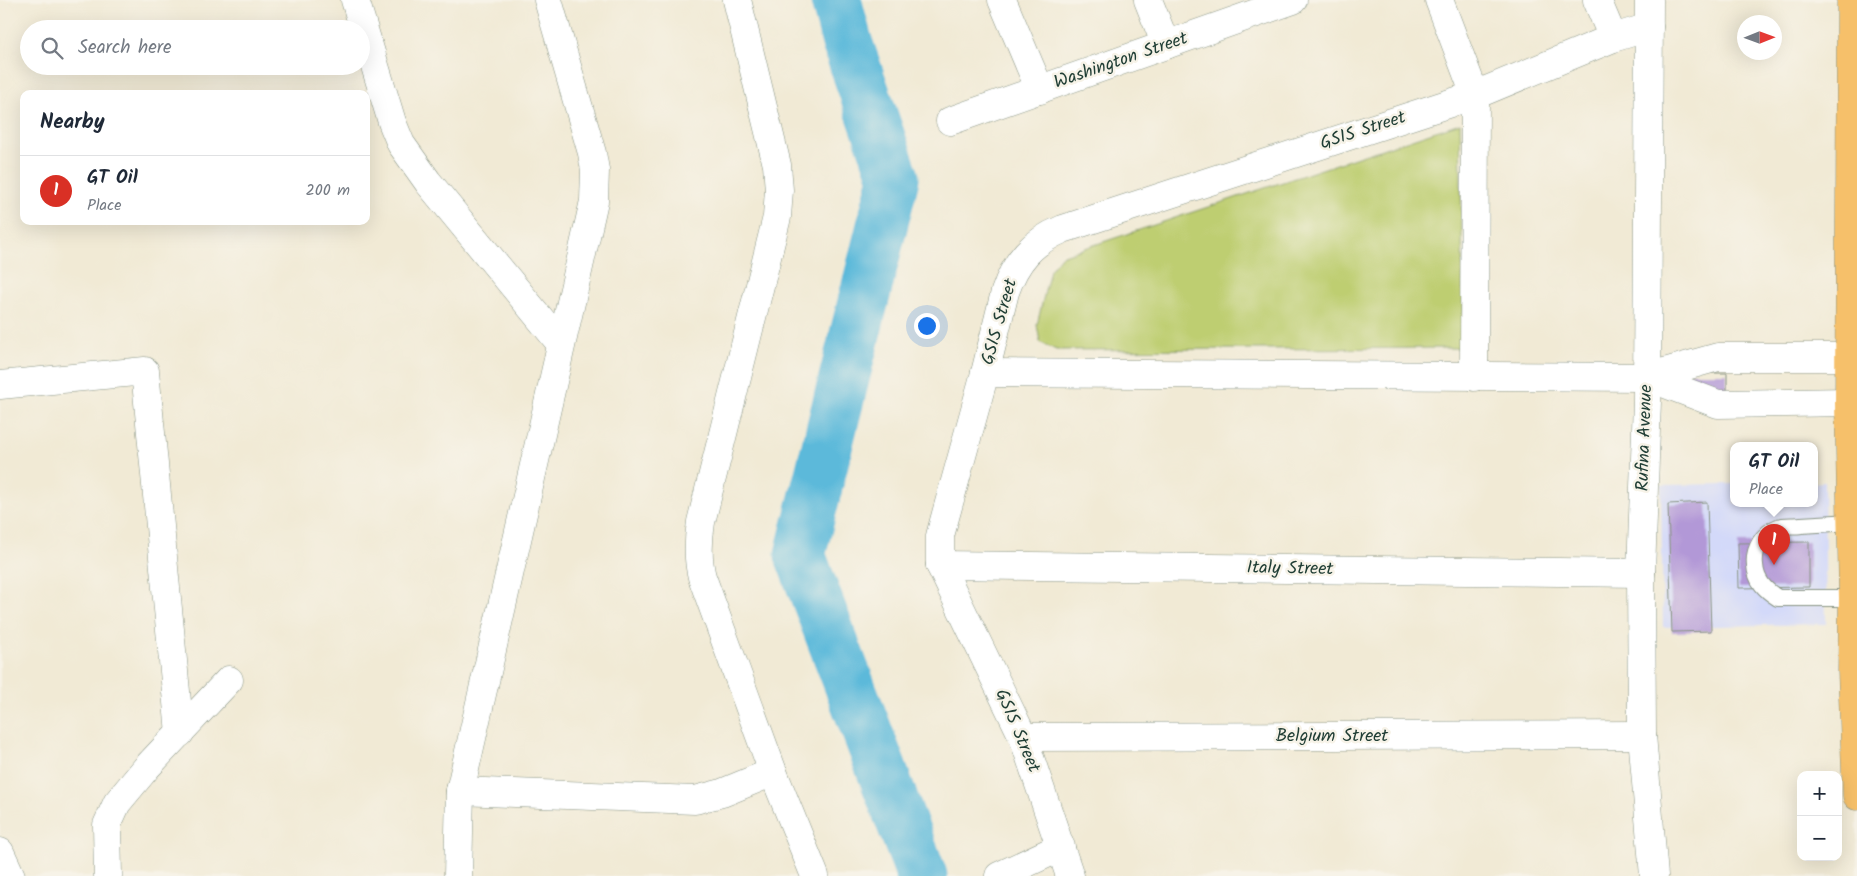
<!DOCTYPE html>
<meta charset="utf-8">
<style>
body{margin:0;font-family:Kalam,sans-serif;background:#f6f6f7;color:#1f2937}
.controls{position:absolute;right:15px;bottom:15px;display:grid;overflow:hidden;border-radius:10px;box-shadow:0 5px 20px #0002}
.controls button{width:45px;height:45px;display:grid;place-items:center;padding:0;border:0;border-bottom:1px solid #e0e1e3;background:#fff;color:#1f2937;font:25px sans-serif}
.compass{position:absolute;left:1737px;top:15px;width:45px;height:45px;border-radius:50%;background:#fff;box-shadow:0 5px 20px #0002;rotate:89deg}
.you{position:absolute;left:926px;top:325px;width:18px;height:18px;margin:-12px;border:4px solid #fff;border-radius:50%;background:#1a73e8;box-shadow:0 0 0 8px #1a73e833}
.badge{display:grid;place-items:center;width:32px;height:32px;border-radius:50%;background:#d93025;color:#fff;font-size:16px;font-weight:700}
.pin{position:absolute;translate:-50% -41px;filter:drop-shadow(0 1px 2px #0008)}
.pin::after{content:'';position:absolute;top:26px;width:18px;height:15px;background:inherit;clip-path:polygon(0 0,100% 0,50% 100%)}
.popup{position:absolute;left:1730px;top:442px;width:88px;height:65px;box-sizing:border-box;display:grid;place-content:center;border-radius:10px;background:#fff;filter:drop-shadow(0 1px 4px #0005);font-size:16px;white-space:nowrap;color:#747a83}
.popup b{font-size:19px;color:#1f2937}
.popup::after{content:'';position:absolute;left:50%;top:100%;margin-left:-10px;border:10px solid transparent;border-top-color:#fff}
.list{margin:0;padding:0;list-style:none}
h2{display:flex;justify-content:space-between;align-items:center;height:65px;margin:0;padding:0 20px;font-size:21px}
h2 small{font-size:16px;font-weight:400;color:#747a83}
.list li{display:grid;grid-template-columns:32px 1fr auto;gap:15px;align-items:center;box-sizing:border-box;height:70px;padding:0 20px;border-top:1px solid #e0e1e3}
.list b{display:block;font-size:19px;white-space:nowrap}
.list p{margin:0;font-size:16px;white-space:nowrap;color:#747a83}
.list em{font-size:16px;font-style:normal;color:#747a83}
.icon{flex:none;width:28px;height:28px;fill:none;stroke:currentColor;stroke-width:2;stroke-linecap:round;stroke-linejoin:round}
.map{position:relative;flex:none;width:1857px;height:876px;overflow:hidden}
.search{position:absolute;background:#fff;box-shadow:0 5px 20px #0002;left:20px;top:20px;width:350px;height:55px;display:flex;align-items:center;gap:12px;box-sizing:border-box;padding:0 18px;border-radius:28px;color:#747a83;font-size:19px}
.panel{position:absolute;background:#fff;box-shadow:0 5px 20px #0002;left:20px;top:90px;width:350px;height:135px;border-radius:10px}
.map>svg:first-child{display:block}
.built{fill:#d3d9f9}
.green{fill:#bece71;stroke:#6e8652}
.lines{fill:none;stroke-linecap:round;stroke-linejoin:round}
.river{stroke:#5cb9da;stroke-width:51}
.building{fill:#b298d7}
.service-casing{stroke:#889484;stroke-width:18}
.minor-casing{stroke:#889484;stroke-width:29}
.trunk-casing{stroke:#889484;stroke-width:29}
.service{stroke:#fff;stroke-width:16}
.minor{stroke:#fff;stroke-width:28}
.trunk{stroke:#f6c06b;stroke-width:28}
.labels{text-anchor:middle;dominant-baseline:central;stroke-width:5;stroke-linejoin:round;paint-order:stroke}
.street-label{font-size:18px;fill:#1f3d34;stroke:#f7f3e8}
</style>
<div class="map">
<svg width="1857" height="876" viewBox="0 0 1857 876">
<rect width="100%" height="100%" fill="#f7f3e8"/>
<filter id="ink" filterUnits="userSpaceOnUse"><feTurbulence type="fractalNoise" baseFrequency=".02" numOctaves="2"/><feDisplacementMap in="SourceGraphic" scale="10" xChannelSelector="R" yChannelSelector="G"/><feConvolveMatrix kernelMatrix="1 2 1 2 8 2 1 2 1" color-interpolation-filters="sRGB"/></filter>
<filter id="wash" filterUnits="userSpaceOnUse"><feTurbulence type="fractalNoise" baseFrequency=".0096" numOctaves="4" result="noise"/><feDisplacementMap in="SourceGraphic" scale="20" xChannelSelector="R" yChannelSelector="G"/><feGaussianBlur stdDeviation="1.12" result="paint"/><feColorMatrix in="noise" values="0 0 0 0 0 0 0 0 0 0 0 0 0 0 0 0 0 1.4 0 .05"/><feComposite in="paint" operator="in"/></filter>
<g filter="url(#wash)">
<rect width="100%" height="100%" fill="#f1ead5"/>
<path class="built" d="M 1824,482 L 1826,624 L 1663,627 L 1661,485 L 1734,484 L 1734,504 L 1814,504 L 1814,483 Z"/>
<path class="green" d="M 1460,123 L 1464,348 L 1056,350 L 1040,342 L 1037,325 L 1050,270 L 1061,256 Z"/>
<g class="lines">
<path class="river" d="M 836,0 L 847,42 L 894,178 L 800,555 L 922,876"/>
</g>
<g id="blocks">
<g class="building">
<rect x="1690" y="373" width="37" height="18"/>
<path d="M 1707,502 L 1711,631 L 1672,632 L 1668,504 Z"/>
<path d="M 1809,542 L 1809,587 L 1739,588 L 1738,543 Z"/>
</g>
</g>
</g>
<g filter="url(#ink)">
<use href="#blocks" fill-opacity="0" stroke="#889484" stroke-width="1"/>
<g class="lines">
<g class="service-casing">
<path id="service" d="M 1852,522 C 1835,523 1818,524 1801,525 C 1794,526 1784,525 1778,527 C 1763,533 1753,549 1755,565 C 1756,581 1765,590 1778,598 L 1853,598"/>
</g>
<g class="minor-casing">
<g id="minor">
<path d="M 355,0 L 392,122 L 401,144 L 428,182 L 561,344"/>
<path d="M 737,0 L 777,165 L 779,190 L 777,217 L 701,522 C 698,541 697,558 702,577 L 773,772 L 815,876"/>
<path d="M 1002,0 L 1040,90"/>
<path d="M 1148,0 L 1166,45"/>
<path d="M 1439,0 L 1475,95 L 1474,377"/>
<path d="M 1597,0 L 1613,38"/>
<path d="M 1649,0 L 1647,401 L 1641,573 L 1642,735 L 1654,876"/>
<path d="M 950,121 L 1293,0"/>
<path d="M 985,373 L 1647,377 L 1718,357 L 1849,357"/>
<path d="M 1647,377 L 1718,404 L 1849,402"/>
<path d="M 0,385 L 145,371 L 180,733"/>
<path d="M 940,565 L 1641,573"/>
<path d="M 1023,737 L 1642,735"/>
<path d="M 460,791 L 695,800 L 722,793 L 773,772"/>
<path d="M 0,852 L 11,876"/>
<path d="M 108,876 L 107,825 L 117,803 L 147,767 L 229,680"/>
<path d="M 458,876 L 460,791 L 594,201 L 595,170 L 592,153 L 548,0"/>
<path d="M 999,876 L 1061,847"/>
<path d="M 1070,876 L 1023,737 L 940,565 L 940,536 L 944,521 L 985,373 L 1005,292 C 1016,260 1032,242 1063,229 L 1475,95 L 1613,38 L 1649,27"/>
</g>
</g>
<g class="trunk-casing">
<path id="trunk" d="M 1851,0 L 1849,402 L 1853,598 L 1852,672 L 1857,796"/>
</g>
<use href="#service" class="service"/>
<use href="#minor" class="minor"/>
<use href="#trunk" class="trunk"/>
</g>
</g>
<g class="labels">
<g class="street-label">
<text transform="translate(1121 61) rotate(-19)">Washington Street</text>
<text transform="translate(1363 131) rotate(-18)">GSIS Street</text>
<text transform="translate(1000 322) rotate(-74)">GSIS Street</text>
<text transform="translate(1645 438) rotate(-88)">Rufina Avenue</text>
<text transform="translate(1290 569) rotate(1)">Italy Street</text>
<text transform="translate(1017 731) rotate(67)">GSIS Street</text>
<text x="1332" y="736">Belgium Street</text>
</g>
</g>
</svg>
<div class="controls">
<button>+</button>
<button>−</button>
</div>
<svg class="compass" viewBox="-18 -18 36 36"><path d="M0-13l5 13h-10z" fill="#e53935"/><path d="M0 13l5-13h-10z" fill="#747a83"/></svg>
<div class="you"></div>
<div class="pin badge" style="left:1774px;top:565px">1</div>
<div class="popup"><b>GT Oil</b>Place</div>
<div class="search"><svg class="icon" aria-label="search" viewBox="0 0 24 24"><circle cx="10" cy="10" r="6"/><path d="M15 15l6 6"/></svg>Search here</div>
<section class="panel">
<h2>Nearby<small></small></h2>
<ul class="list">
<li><span class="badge">1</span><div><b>GT Oil</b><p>Place</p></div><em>200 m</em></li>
</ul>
</section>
</div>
